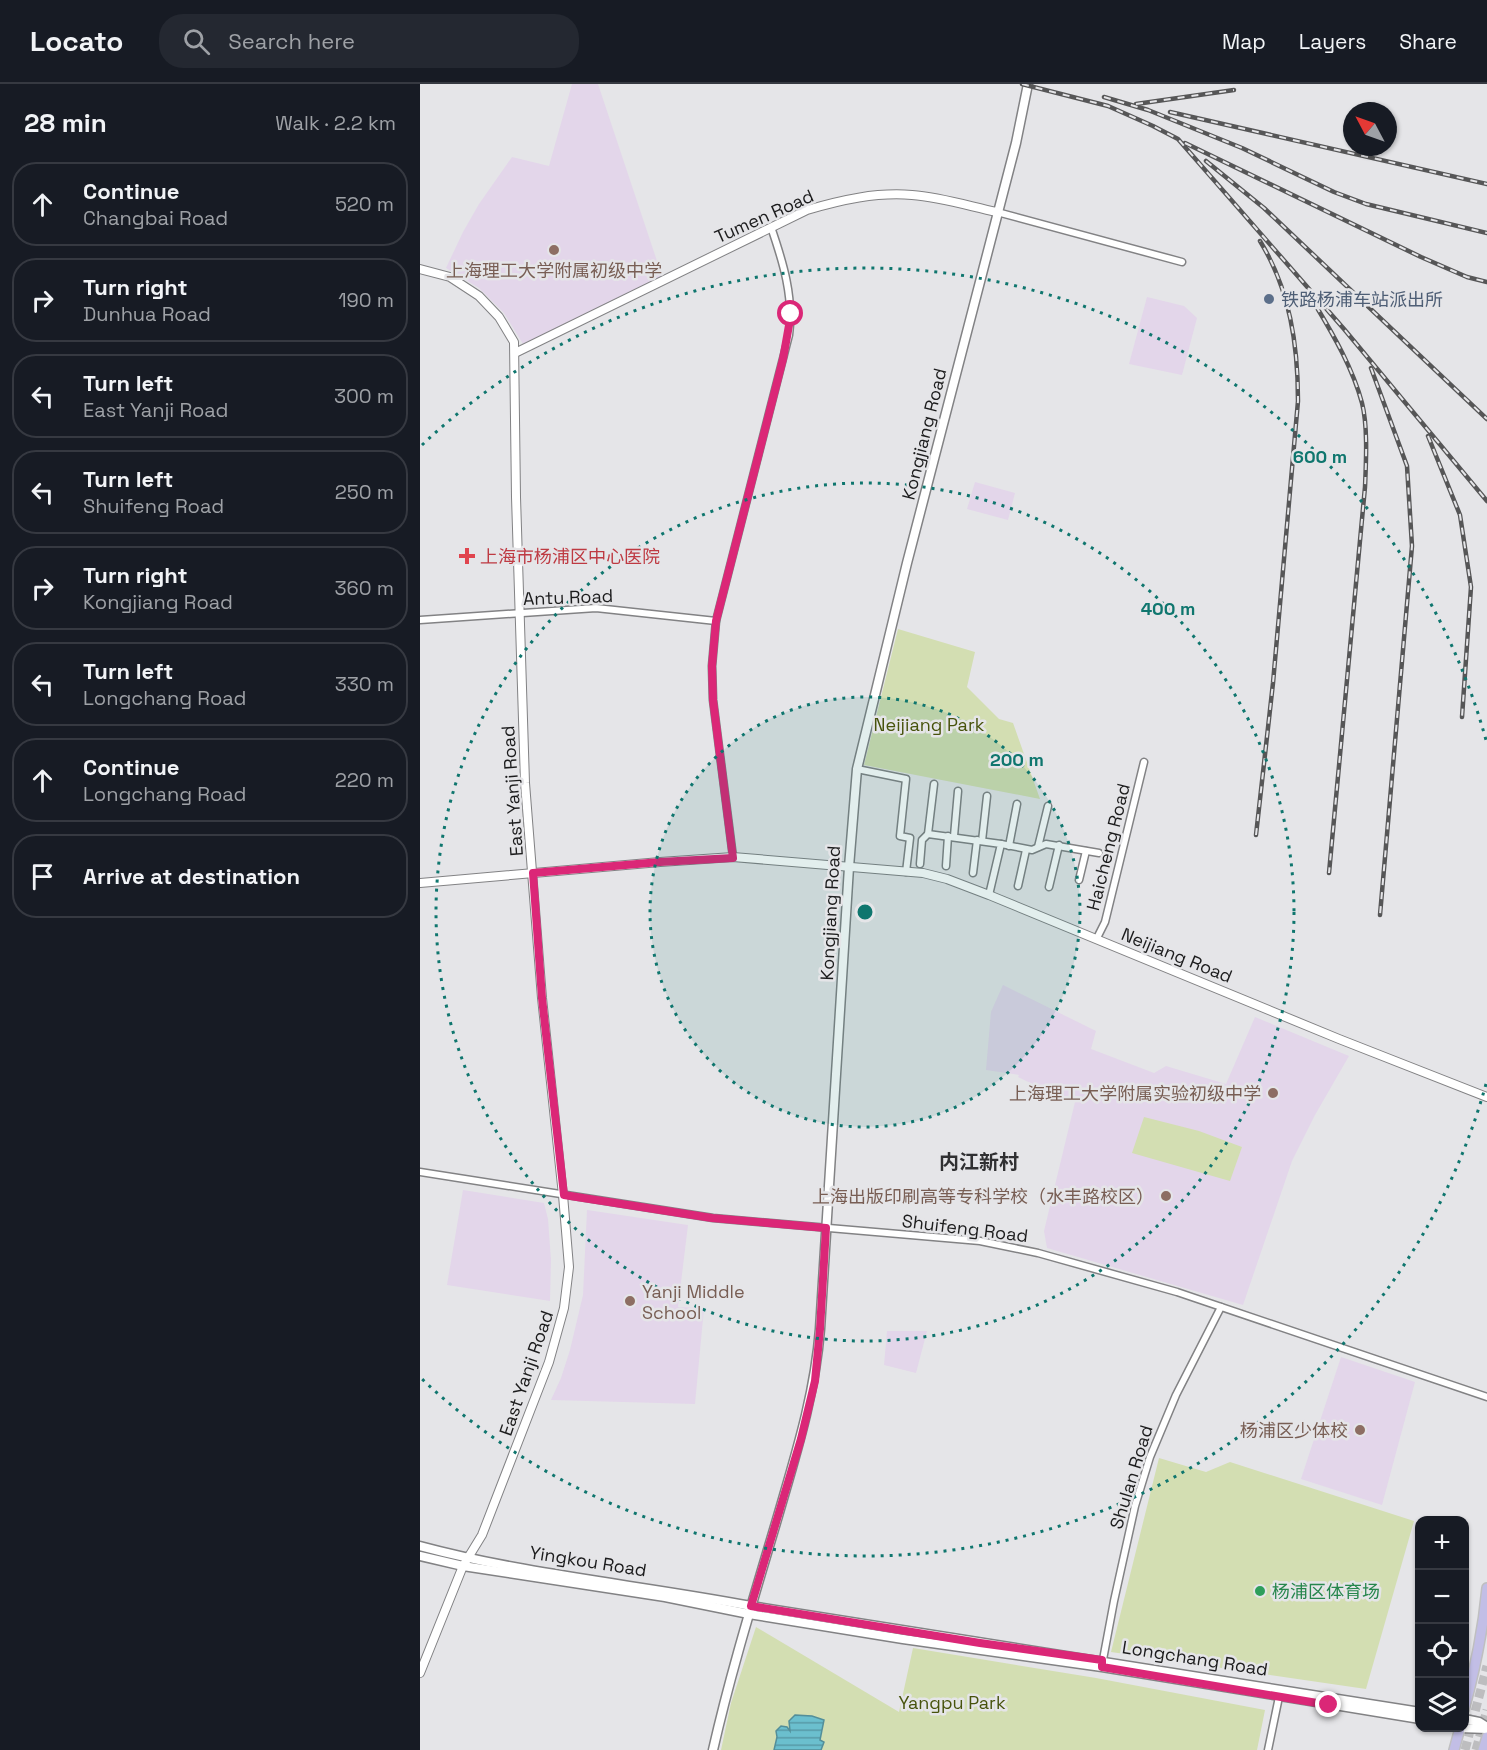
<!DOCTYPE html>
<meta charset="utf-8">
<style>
body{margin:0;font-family:"Space Grotesk","Noto Sans SC",sans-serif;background:#242831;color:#f1f3f6}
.controls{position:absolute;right:18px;bottom:18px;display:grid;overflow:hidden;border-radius:12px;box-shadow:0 2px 4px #0004}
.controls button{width:54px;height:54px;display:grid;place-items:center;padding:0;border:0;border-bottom:2px solid #363941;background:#171b24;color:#f1f3f6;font:30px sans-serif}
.compass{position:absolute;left:923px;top:18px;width:54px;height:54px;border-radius:50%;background:#171b24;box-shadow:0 2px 4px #0004;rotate:311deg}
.stop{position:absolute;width:18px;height:18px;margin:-14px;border:4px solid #db2777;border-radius:50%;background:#fff}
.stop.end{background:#db2777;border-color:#fff;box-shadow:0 2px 6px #0008}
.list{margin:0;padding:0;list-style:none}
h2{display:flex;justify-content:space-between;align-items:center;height:78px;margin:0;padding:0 24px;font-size:26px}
h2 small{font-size:20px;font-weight:400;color:#9ea1a6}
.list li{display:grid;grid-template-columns:39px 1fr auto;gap:18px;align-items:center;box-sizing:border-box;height:84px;margin:0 12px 12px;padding:0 12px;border:2px solid #363941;border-radius:24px}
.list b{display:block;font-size:22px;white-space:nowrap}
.list p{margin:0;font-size:20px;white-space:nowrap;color:#9ea1a6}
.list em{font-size:20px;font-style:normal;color:#9ea1a6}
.icon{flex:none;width:33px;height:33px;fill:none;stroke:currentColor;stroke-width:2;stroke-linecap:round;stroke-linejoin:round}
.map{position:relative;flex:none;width:1067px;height:1666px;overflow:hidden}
header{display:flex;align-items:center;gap:36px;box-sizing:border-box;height:84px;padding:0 30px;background:#171b24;border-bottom:2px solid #363941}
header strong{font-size:28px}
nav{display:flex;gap:33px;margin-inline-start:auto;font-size:21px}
.search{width:420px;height:54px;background:#242831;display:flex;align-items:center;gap:15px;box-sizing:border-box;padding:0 21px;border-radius:24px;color:#9ea1a6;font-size:22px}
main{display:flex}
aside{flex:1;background:#171b24}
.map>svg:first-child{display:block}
.education{fill:#e3d6ea}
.park{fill:#d3deb2}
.water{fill:url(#water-rules);stroke:#538e99;stroke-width:1.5}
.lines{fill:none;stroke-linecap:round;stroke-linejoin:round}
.primary-tunnel{stroke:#bdbdbf;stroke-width:9;stroke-dasharray:9 4.5;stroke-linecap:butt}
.minor-casing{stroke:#828284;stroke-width:9}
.tertiary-casing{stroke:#828284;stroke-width:10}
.secondary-casing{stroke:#828284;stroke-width:11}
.primary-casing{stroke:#bfbfc0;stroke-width:12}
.minor{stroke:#fff;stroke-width:6}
.tertiary{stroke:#fff;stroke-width:8}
.secondary{stroke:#fff;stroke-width:8}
.primary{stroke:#c2bee6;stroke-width:9}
.rail-casing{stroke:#565657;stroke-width:4.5}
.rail{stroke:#e5e5e8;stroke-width:2;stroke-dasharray:7;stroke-linecap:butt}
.route{stroke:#db2777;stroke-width:8}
.ring{fill:none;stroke:#0f766e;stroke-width:3;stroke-dasharray:3 6}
.education-dot{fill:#8d6e63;stroke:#e5e5e8;stroke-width:2}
.service-dot{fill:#5c6f8a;stroke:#e5e5e8;stroke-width:2}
.health-dot{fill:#e0444e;stroke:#e5e5e8;stroke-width:2}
.leisure-dot{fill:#2e9e5b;stroke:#e5e5e8;stroke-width:2}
.labels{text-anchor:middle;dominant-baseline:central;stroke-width:5;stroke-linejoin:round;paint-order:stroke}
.street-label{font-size:18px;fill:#1c1c1d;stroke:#e5e5e8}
.education-label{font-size:18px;fill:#785e54;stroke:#e5e5e8;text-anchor:end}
.service-label{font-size:18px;fill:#4e5e75;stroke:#e5e5e8;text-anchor:start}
.health-label{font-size:18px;fill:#be3a42;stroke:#e5e5e8;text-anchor:start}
.park-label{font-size:18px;fill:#47530c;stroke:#e5e5e8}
.leisure-label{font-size:18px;fill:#27864d;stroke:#e5e5e8;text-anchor:start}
.neighbourhood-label{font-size:20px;font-weight:bold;fill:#303032;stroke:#e5e5e8}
.centre{fill:#0f766e;stroke:#e5e5e8;stroke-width:3}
.ring-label{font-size:18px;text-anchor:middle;font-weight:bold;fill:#0f766e;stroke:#e5e5e8;stroke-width:5;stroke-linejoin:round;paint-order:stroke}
</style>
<header>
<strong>Locato</strong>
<div class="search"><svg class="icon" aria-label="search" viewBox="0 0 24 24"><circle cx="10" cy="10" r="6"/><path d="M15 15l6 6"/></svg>Search here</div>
<nav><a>Map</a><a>Layers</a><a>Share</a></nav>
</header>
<main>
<aside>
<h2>28 min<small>Walk · 2.2 km</small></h2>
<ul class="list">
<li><svg class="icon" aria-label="ahead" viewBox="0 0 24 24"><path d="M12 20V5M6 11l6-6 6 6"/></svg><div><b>Continue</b><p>Changbai Road</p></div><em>520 m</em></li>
<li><svg class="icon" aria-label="right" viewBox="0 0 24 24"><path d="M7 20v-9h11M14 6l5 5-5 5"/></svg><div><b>Turn right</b><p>Dunhua Road</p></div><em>190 m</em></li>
<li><svg class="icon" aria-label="left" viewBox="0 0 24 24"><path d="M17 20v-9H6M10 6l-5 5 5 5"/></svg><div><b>Turn left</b><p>East Yanji Road</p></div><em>300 m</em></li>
<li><svg class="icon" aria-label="left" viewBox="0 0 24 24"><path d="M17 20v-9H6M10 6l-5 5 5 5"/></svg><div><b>Turn left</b><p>Shuifeng Road</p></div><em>250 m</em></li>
<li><svg class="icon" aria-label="right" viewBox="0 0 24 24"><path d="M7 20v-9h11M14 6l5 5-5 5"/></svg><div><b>Turn right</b><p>Kongjiang Road</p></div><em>360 m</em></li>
<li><svg class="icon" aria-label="left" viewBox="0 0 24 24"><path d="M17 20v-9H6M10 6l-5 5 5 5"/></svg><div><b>Turn left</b><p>Longchang Road</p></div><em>330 m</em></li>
<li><svg class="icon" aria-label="ahead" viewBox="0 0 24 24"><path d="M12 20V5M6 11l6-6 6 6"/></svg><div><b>Continue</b><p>Longchang Road</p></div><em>220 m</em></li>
<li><svg class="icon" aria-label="arrive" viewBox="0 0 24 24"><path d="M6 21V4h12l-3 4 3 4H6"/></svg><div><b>Arrive at destination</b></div></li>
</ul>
</aside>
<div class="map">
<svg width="1067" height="1666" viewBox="0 0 1067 1666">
<defs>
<pattern id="water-rules" width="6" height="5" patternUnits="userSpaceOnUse" patternTransform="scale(1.5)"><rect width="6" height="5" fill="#6bbfce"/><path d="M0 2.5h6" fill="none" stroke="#579aa7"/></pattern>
</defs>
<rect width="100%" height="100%" fill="#e5e5e8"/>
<g class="education">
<path d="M 152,0 L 178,0 L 242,192 L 103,260 L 84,229 L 59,204 L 26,184 L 43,148 L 59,120 L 92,73 L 129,82 Z"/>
<path d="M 727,213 L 764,222 L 777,234 L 762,291 L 709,280 Z"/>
<path d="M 555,398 L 595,409 L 588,436 L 547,425 Z"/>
<path d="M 583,901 L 676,947 L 671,965 L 734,989 L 746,982 L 806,1000 L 835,933 L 929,972 L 895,1031 L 872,1077 L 823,1221 L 627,1164 L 624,1147 L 655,1018 L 639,1013 L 598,993 L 599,991 L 566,986 L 571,928 Z"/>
<path d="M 43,1106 L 124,1119 L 128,1135 L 131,1176 L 130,1217 L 27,1201 Z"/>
<path d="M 167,1126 L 268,1141 L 258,1223 L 284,1224 L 275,1320 L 131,1316 L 141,1294 L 150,1266 L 163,1211 Z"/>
<path d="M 467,1247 L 507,1247 L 496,1289 L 464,1281 Z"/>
<path d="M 921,1273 L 995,1298 L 962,1421 L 881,1395 Z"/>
</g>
<g class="park">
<path d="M 478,545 L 555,568 L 547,603 L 579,635 L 593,639 L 620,715 L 444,681 Z"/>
<path d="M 724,1033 L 779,1047 L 822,1063 L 810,1097 L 712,1069 Z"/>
<path d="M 739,1374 L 786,1388 L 810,1378 L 994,1437 L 946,1605 L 691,1568 Z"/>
<path d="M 336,1543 L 479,1628 L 493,1564 L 676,1594 L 845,1626 L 837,1666 L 401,1666 L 404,1659 L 400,1656 L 403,1644 L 370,1649 L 357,1653 L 354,1666 L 301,1666 L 311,1619 Z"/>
</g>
<path class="water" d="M 375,1631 L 392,1632 L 404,1636 L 400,1656 L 404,1658 L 401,1666 L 354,1666 L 357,1653 L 356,1647 L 361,1642 L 367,1643 L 370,1647 L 369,1637 Z"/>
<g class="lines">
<g class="primary-tunnel">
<path d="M 1045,1666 L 1067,1582"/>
<path d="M 1056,1666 L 1067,1626"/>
</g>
<g class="minor-casing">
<g id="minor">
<path d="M 577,128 L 762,178"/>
<path d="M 0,536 L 176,524 L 296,537"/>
<path d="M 437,685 L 486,695 L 480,752 L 490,754 L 486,788"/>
<path d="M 508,750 L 514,700"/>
<path d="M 534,752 L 538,707"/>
<path d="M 562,757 L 567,712"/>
<path d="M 581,760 L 612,766 L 626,760 L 679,769"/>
<path d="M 589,762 L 597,720"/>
<path d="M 618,763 L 628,722"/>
<path d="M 313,773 L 293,616 L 292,582 L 296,537 L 369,251 C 374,213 363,178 351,143"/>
<path d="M 500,780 L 502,756 L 508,750 L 581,760 L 569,811"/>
<path d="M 526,782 L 528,752"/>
<path d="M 553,789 L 557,756"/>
<path d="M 659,796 L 666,767"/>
<path d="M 598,802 L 606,766"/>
<path d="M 629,803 L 639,761"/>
<path d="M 677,854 L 685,838 L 724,678"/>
<path d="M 0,1088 L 293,1134 L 560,1157 L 618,1169 L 757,1208 L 1067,1313"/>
<path d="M 682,1581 L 694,1517 L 715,1422 L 730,1373 L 756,1311 L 801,1223"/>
<path d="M 848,1666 L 860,1608"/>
</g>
</g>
<g class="tertiary-casing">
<g id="tertiary">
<path d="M 0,185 L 30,193 L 59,212 L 79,233 L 94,258 L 96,413 L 105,699 L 122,914 L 143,1111 L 149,1183 L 144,1224 L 129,1278 L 62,1451 L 43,1482 L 0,1589"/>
<path d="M 95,269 L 387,126 C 421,116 456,108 492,111 C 520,113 549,122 577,128"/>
<path d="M 0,799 L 240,778 L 313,773 L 503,789 L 527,795 L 569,811 L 919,955 L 1067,1013"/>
</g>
</g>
<g class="secondary-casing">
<g id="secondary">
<path d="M 0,1462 C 108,1491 221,1501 331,1522 L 1000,1628"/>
<path d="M 0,1472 L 43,1482 L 245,1513 L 329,1530 L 483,1555 L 682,1583 L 1000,1635"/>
<path d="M 1044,1635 L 1059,1638 L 1067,1643"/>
<path d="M 1040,1644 L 1067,1645"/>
<path d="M 293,1666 C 311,1587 335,1510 358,1432 C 376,1370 395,1310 400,1245 L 429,783 L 437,685 L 487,479 L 596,59 L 608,0"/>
</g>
</g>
<g class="primary-casing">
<g id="primary">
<path d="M 1044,1626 C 1055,1586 1063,1546 1067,1504"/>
<path d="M 1034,1666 L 1040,1644"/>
<path d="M 1063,1666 L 1067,1653"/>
</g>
</g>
<use href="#minor" class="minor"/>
<use href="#tertiary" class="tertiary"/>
<use href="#secondary" class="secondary"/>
<use href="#primary" class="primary"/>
<g class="rail-casing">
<g id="rail">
<path d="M 602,0 L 688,22 L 733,42 L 758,55 L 924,245 L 1067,417"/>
<path d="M 684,13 L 728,26 L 822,64 L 914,108 L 946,120 L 1067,149"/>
<path d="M 716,20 L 814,6"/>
<path d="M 750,28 L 1067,100"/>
<path d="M 765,59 L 1001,173 L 1047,193 L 1067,198"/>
<path d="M 786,77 L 844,124 L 1067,335"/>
<path d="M 896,222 C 914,252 933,285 942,319 C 948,342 946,379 945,403 L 909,789"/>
<path d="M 951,284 L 987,382 L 992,462 L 960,831"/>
<path d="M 1008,352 L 1040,431 L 1051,503 L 1042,633"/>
<path d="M 836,751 L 853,599 L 878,317 C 878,261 870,206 840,157"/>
</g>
</g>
<use href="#rail" class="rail"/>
</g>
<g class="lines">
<path class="route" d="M 371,230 L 363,275 L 296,537 L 292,582 L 293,616 L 313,774 L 240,778 L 113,789 L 122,914 L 144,1111 L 292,1134 L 406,1144 L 400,1245 L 395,1297 L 381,1355 L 331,1522 L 560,1559 L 682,1576 L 682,1583 L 909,1621"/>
</g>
<circle cx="445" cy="828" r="215" fill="#0f766e" fill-opacity=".12"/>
<g class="ring">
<circle cx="445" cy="828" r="215"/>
<circle cx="445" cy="828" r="429"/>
<path d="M1066 1000A644 644 0 0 1 2 1295M2 361A644 644 0 0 1 1066 656"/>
</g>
<g class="education-dot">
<circle cx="134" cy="166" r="6"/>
<circle cx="853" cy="1009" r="6"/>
<circle cx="746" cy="1112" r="6"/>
<circle cx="210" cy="1217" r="6"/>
<circle cx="940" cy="1346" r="6"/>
</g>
<circle class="service-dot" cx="849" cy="215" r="6"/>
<path class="health-dot" d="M44 463h6v6h6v6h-6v6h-6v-6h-6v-6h6z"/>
<circle class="leisure-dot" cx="840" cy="1507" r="6"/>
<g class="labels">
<g class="street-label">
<text transform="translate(344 132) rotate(-24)">Tumen Road</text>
<text transform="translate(504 350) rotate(-76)">Kongjiang Road</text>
<text transform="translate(148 513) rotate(-2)">Antu Road</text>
<text transform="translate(92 707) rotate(-94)">East Yanji Road</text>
<text transform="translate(688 763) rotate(-76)">Haicheng Road</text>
<text transform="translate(410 829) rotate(-87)">Kongjiang Road</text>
<text transform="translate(757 871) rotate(22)">Neijiang Road</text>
<text transform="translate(545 1144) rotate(7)">Shuifeng Road</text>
<text transform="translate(106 1289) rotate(-71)">East Yanji Road</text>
<text transform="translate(711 1393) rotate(-73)">Shulan Road</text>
<text transform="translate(168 1477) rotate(9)">Yingkou Road</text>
<text transform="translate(775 1574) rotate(9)">Longchang Road</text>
</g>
<g class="education-label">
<text x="134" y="186" text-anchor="middle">上海理工大学附属初级中学</text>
<text x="841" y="1009">上海理工大学附属实验初级中学</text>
<text x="734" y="1112">上海出版印刷高等专科学校（水丰路校区）</text>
<text x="222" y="1207" text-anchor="start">Yanji Middle<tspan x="222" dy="21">School</tspan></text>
<text x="928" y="1346">杨浦区少体校</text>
</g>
<g class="service-label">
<text x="861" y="215">铁路杨浦车站派出所</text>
</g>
<g class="health-label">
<text x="60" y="472">上海市杨浦区中心医院</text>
</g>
<g class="park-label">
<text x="509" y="640">Neijiang Park</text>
<text x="532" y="1618">Yangpu Park</text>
</g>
<g class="leisure-label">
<text x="852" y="1507">杨浦区体育场</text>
</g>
<g class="neighbourhood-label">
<text x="559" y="1078">内江新村</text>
</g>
</g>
<circle cx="445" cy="828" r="9" class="centre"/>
<g class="ring-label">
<text x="900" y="379">600 m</text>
<text x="748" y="531">400 m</text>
<text x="597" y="682">200 m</text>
</g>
</svg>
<div class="controls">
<button>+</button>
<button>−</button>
<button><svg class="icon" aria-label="locate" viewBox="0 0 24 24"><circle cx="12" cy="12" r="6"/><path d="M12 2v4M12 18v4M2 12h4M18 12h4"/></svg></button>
<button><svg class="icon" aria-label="layers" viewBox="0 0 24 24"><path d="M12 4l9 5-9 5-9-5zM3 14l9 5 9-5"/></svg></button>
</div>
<svg class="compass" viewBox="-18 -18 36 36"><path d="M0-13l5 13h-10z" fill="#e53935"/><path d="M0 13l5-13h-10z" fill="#9ea1a6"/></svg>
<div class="stop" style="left:371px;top:230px"></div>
<div class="stop end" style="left:909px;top:1621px"></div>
</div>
</main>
